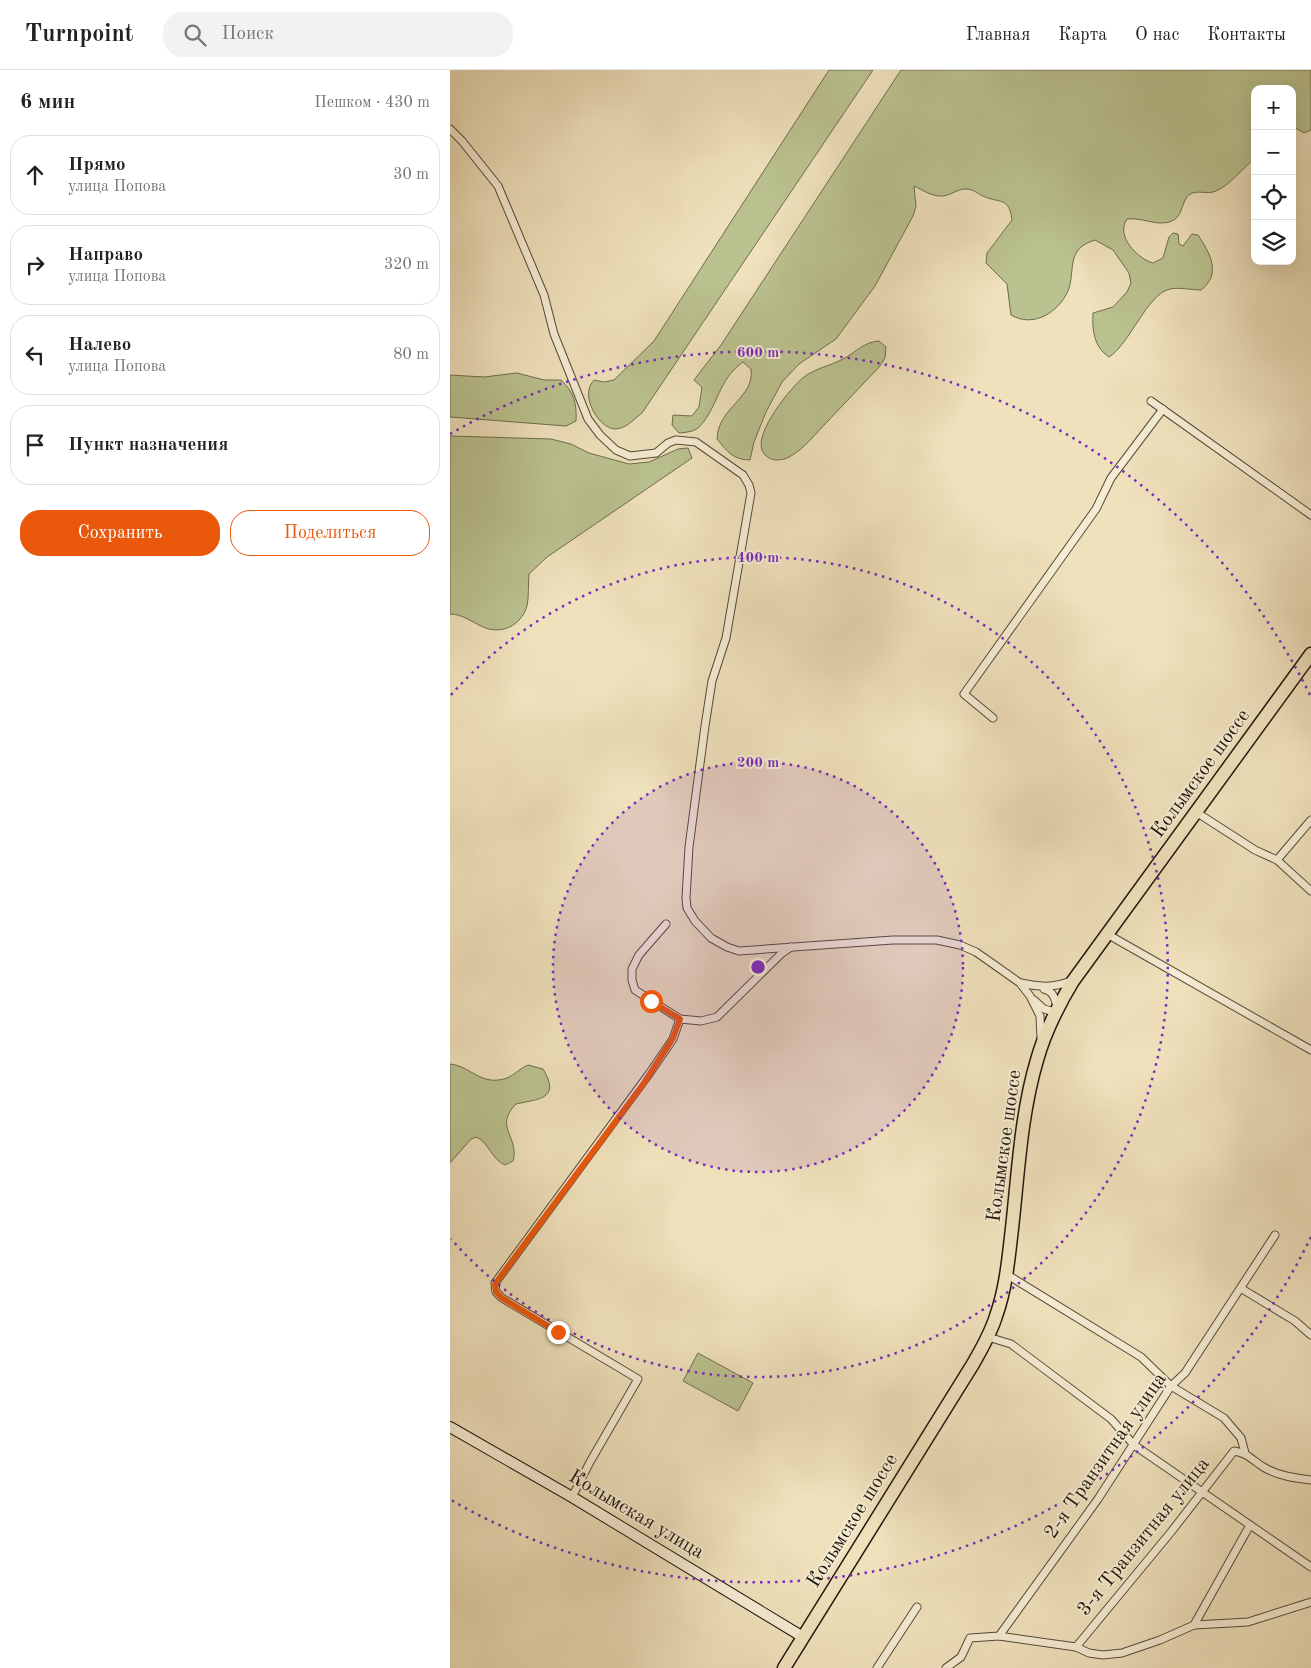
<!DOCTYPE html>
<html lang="ru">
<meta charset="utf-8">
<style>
body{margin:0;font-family:"Old Standard TT",serif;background:#f2f2f2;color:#222}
.controls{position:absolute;right:15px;top:15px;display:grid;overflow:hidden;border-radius:10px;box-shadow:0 5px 20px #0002}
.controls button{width:45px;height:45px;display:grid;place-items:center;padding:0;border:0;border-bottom:1px solid #e0e0e0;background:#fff;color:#222;font:25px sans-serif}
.stop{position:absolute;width:15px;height:15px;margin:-11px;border:4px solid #ea580c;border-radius:50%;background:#fff}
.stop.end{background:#ea580c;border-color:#fff;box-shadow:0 1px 5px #0008}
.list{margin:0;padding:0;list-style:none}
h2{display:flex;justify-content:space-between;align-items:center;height:65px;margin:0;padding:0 20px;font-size:21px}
h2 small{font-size:16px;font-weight:400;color:#767676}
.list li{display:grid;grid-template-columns:32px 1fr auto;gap:15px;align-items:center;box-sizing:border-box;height:80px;margin:0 10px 10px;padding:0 10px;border:1px solid #e0e0e0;border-radius:20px}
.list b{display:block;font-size:19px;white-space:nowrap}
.list p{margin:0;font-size:16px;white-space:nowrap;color:#767676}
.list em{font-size:16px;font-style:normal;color:#767676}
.actions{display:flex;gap:10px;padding:15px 20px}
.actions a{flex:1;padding:11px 0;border:1px solid #ea580c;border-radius:20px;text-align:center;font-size:18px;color:#ea580c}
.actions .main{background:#ea580c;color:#fff}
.icon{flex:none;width:28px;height:28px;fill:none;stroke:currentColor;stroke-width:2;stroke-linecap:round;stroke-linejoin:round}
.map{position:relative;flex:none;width:861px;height:1598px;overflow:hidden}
header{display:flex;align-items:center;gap:30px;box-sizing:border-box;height:70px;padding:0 25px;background:#fff;border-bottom:1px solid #e0e0e0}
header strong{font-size:24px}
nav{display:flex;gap:28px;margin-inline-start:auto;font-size:18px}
.search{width:350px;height:45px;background:#f2f2f2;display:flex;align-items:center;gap:12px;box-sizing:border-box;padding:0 18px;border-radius:20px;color:#767676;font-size:19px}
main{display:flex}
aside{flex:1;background:#fff}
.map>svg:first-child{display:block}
.green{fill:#bac28f;stroke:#6e6c4e}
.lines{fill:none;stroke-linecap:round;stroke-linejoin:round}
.street-casing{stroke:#554a39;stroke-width:9}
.secondary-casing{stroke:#22170d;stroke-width:12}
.highway-casing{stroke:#22170d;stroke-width:15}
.street{stroke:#f5ecd3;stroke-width:7}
.secondary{stroke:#f5ecd3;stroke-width:10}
.highway{stroke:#efe1bc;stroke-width:12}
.route{stroke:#ea580c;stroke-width:6}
.ring{fill:none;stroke:#7b2cbf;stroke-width:2.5;stroke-dasharray:2.5 5}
.labels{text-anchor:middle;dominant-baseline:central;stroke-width:4;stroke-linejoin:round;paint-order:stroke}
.street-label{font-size:20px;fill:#22170d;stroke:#f5ecd3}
.centre{fill:#7b2cbf;stroke:#f5ecd3;stroke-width:2.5}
.ring-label{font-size:15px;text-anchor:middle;font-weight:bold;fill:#7b2cbf;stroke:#f5ecd3;stroke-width:4;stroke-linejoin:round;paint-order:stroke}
</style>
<header>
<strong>Turnpoint</strong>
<div class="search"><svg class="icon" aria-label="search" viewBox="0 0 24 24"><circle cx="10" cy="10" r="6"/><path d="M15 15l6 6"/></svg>Поиск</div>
<nav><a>Главная</a><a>Карта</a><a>О нас</a><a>Контакты</a></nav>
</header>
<main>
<aside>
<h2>6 мин<small>Пешком · 430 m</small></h2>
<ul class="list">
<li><svg class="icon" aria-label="ahead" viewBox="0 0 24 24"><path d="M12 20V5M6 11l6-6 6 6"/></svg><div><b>Прямо</b><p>улица Попова</p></div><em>30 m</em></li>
<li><svg class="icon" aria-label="right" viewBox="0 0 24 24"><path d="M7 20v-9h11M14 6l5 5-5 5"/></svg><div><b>Направо</b><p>улица Попова</p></div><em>320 m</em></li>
<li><svg class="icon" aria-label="left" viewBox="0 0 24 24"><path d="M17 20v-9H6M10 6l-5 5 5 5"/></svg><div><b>Налево</b><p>улица Попова</p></div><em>80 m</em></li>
<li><svg class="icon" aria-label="arrive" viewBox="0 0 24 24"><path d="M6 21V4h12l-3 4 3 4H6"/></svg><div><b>Пункт назначения</b></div></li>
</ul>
<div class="actions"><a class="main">Сохранить</a><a>Поделиться</a></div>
</aside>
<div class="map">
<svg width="861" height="1598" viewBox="0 0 861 1598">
<rect width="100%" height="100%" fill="#efe1bc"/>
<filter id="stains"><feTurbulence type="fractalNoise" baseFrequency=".004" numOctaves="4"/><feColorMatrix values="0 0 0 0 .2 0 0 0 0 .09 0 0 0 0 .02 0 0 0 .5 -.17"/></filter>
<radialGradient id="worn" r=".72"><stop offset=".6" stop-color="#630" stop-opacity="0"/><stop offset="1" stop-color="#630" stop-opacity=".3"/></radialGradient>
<g class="green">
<path d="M 379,0 L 423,0 L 192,343 C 184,349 176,359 165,359 C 150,358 136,334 139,320 C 139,316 142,313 144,310 L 154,312 L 164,310 L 204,271 Z"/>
<path d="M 451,0 L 861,0 L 861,60 L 854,63 L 842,56 L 842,19 L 805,19 L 805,88 C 793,98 780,115 766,121 C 758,125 746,119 739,125 C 730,133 734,148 719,152 C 705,156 692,147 677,149 C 665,166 688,189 703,193 L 713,188 L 719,167 L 723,163 L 728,164 L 729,174 L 733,176 L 742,164 L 748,165 C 760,183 772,204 751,220 C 742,220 729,217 720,219 C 697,224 680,274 659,287 C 644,277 642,260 643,243 L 663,237 L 677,222 L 681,213 L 679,203 L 663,180 L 645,170 C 615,179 626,200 618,221 C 608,243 583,258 561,245 L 557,214 L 536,193 L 537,183 L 562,150 C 559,126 550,134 533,126 C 526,123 524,119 515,119 C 508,119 501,125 493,126 C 482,127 473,120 464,116 L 466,136 L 463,146 L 425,216 L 386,269 L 349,294 L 332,312 L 316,342 L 304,372 L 300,390 C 283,390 277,381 267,369 C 268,337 305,328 301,299 L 293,292 C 268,310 269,334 251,355 C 246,362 237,362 229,363 L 222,355 L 223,345 L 242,346 L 249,337 L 252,317 L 244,310 L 271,275 Z"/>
<path d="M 429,271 L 436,277 L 435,288 L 430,296 C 412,315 395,333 377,352 C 366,363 355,378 341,386 C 331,392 317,392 312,380 C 305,362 340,318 354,307 C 366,298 380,296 393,289 C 406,282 414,272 429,271 Z"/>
<path d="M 67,303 L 94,310 L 111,310 C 124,322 127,334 126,351 L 116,356 L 0,347 L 0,305 L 34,307 Z"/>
<path d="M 0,366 L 101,369 L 121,374 L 139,383 L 179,394 L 199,392 L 228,379 L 238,378 L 242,388 L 97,487 L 79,504 C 78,514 79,527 77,536 C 71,556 51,565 33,557 C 22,552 12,544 0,544 Z"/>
<path d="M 0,994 C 21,996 31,1017 57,1008 C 65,1005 70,998 78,995 L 93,999 C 112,1030 87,1029 66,1034 C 43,1057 70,1067 63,1091 L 55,1095 C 41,1089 39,1072 26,1067 L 21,1069 L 0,1093 Z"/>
<path d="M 248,1283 L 303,1313 L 288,1341 L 233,1311 Z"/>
</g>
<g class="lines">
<g class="street-casing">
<g id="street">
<path d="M 0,59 L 12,71 L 48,116 L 94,225 L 104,264 L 138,349 L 150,365 L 166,380 L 180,386 L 206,383 L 218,373 L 226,370 L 246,372 L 293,405 L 299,415 L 301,423 L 276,568 L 262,611 L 255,656 L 239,777 L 236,828 L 237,838 L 245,851 L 261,868 L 277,877 L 289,881 L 443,870 L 487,870 L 510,875 L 526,882 L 570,913 L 580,926 L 590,946 L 591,968"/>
<path d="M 701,331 L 861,445"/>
<path d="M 543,648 L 514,624 L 646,439 L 661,408 L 713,339"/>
<path d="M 746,742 L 805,780 L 827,790 L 861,750"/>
<path d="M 827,790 L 861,821"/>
<path d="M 216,854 L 189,885 L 182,899 L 182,910 L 185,920 L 230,949 L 251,951 L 267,947 L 332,883 L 341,877"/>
<path d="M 657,864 L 861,980"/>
<path d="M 571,913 C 589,917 603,918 621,911"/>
<path d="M 594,919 C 603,921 605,928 607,937"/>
<path d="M 584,930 L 594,939 L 605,942"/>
<path d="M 556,1204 L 691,1287 L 721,1316 L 774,1348 L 791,1368 L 795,1383"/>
<path d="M 792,1219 L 845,1251 L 861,1265"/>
<path d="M 538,1267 L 561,1274 L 661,1349 L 684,1375 L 861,1497"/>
<path d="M 122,1427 L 140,1392 L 188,1309 L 52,1228 L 46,1222 L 45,1213 L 199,1004 L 223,969 L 230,949"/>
<path d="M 744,1555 L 798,1552 L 861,1532"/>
<path d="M 549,1566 L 626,1577 L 721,1462 L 784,1381 C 798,1383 803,1391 815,1398 C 829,1406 845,1408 861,1410"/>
<path d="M 626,1577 L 639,1583 L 653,1585 L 672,1583 L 710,1570 L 744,1555 L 800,1455"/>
<path d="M 427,1598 L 467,1537"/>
<path d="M 496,1598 L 511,1587 L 520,1568 L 549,1566 L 648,1429 L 721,1316 L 735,1303 L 825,1165"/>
</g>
</g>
<g class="secondary-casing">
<path id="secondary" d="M 0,1357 L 122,1427 L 353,1567"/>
</g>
<g class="highway-casing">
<path id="highway" d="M 334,1598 L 523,1294 C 532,1278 541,1263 546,1246 C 555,1221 558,1194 561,1167 C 568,1109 570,1047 587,990 C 595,961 608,936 623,911 L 861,584"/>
</g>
<use href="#street" class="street"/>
<use href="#secondary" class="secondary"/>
<use href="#highway" class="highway"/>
</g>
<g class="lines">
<path class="route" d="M 108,1262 L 52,1228 L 46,1222 L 45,1214 L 194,1013 L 223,968 L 230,949 L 201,931"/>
</g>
<circle cx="308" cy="897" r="205" fill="#7b2cbf" fill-opacity=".12"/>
<g class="ring">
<circle cx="308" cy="897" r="205"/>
<path d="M1 625A410 410 0 1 1 1 1169"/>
<path d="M861 1167A615 615 0 0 1 1 1430M0 364A615 615 0 0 1 861 627"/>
</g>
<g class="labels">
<g class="street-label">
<text transform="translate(751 704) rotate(-54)">Колымское шоссе</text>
<text transform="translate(555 1076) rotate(-82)">Колымское шоссе</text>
<text transform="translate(656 1386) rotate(-55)">2-я Транзитная улица</text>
<text transform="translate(186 1445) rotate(31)">Колымская улица</text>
<text transform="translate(403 1451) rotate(-58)">Колымское шоссе</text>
<text transform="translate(694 1467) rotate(-51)">3-я Транзитная улица</text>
</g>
</g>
<circle cx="308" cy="897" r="8" class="centre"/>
<g class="ring-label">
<text x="308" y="287">600 m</text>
<text x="308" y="492">400 m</text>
<text x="308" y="697">200 m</text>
</g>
<rect width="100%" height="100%" filter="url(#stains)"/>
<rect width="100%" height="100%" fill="url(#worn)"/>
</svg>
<div class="controls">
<button>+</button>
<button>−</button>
<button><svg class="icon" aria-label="locate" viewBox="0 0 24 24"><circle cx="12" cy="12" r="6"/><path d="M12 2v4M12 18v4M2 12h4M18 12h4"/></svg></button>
<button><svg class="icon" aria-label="layers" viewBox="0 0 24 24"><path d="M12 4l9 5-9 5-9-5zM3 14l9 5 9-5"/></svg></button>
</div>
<div class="stop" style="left:201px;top:931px"></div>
<div class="stop end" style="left:108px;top:1262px"></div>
</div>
</main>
